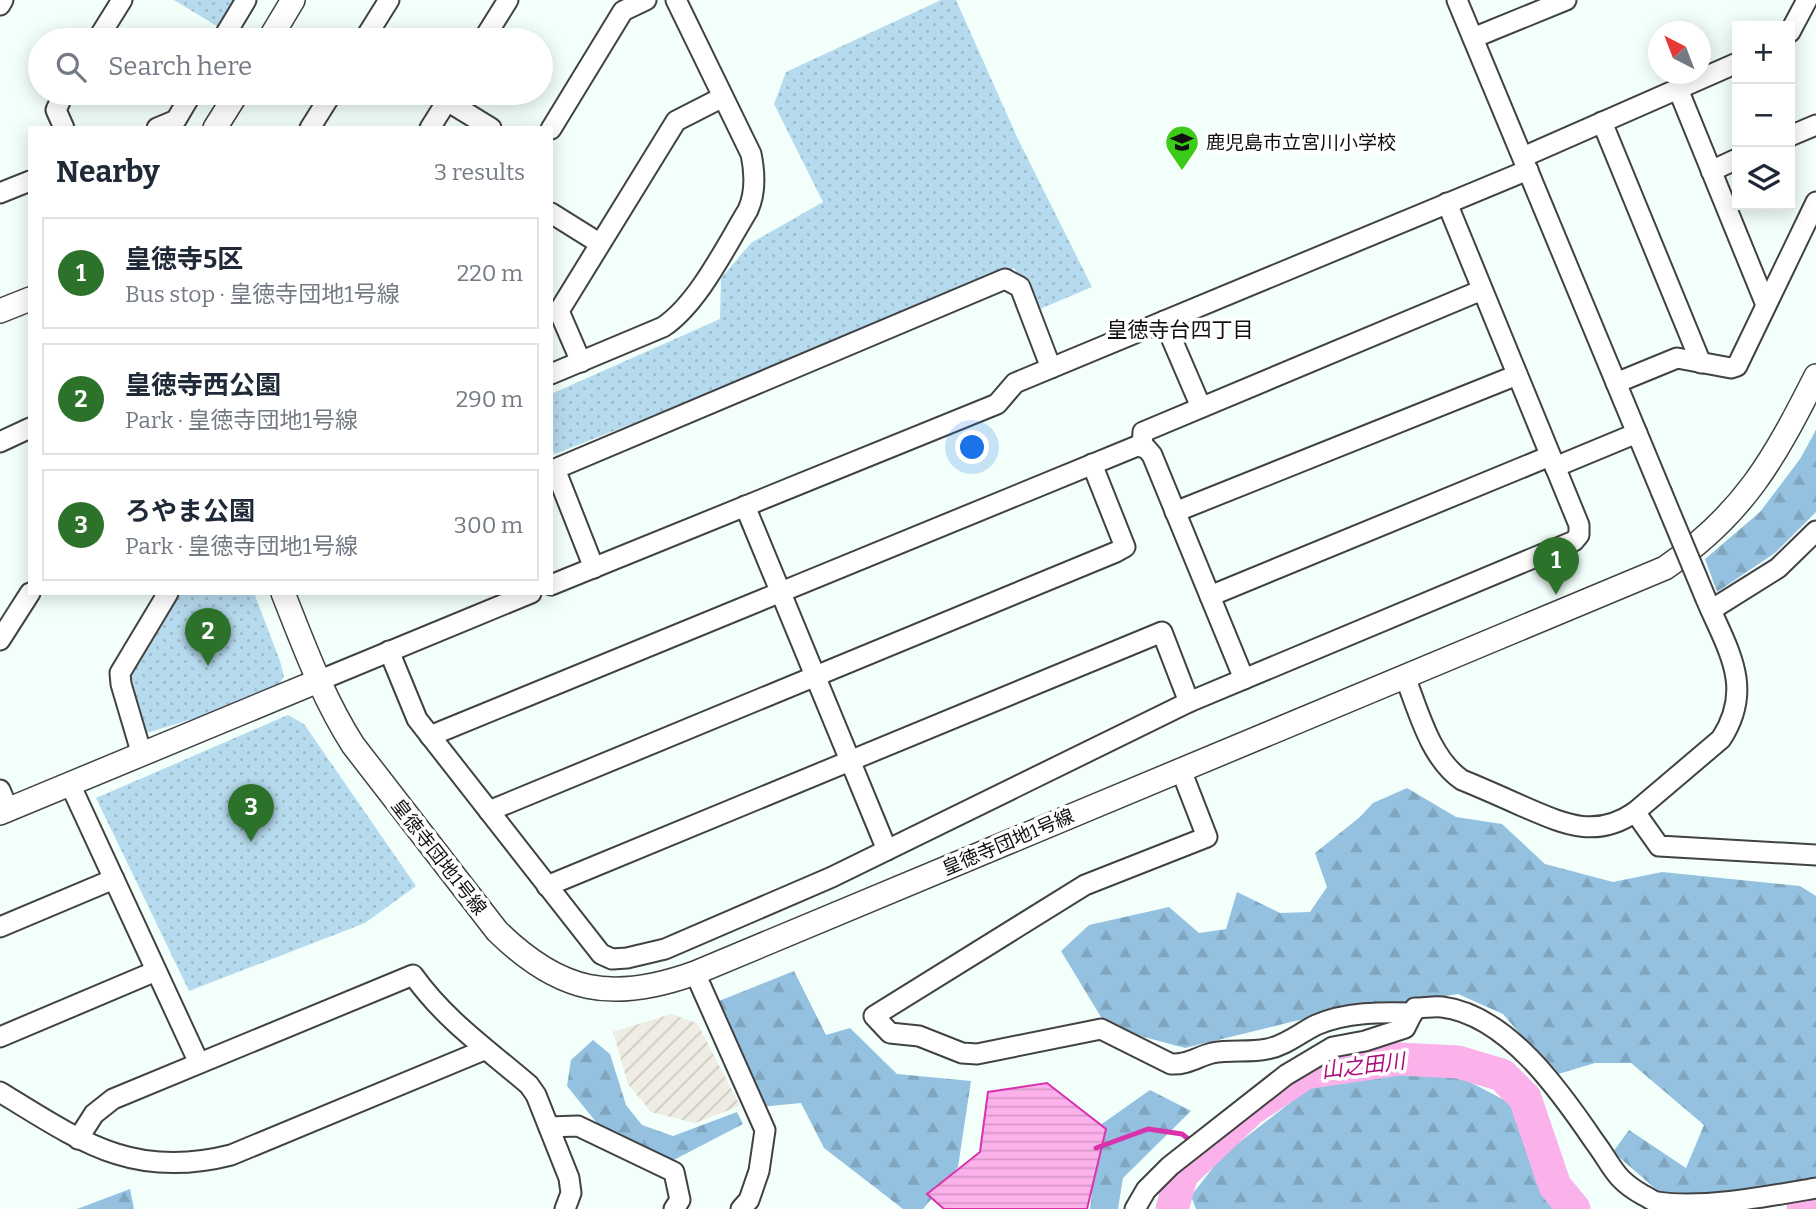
<!DOCTYPE html>
<meta charset="utf-8">
<style>
body{margin:0;font-family:Bitter,"Noto Sans JP",serif;background:#f6f6f7;color:#1f2937}
.controls{position:absolute;right:21px;top:21px;display:grid;overflow:hidden;border-radius:0px;box-shadow:0 4px 18px #0003}
.controls button{width:63px;height:63px;display:grid;place-items:center;padding:0;border:0;border-bottom:2px solid #e0e1e3;background:#fff;color:#1f2937;font:35px sans-serif}
.compass{position:absolute;left:1648px;top:21px;width:63px;height:63px;border-radius:50%;background:#fff;box-shadow:0 4px 18px #0003;rotate:318deg}
.you{position:absolute;left:973px;top:448px;width:24px;height:24px;margin:-18px;border:5px solid #fff;border-radius:50%;background:#1a73e8;box-shadow:0 0 0 10px #1a73e833}
.badge{display:grid;place-items:center;width:46px;height:46px;border-radius:50%;background:#2c722a;color:#fff;font-size:23px;font-weight:700}
.pin{position:absolute;translate:-50% -58px;filter:drop-shadow(0 2px 4px #0008)}
.pin::after{content:'';position:absolute;top:37px;width:24px;height:21px;background:inherit;clip-path:polygon(0 0,100% 0,50% 100%)}
.list{margin:0;padding:0;list-style:none}
h2{display:flex;justify-content:space-between;align-items:center;height:91px;margin:0;padding:0 28px;font-size:30px}
h2 small{font-size:23px;font-weight:400;color:#747a83}
.list li{display:grid;grid-template-columns:46px 1fr auto;gap:21px;align-items:center;box-sizing:border-box;height:112px;margin:0 14px 14px;padding:0 14px;border:2px solid #e0e1e3;border-radius:0px}
.list b{display:block;font-size:26px;white-space:nowrap}
.list p{margin:0;font-size:23px;white-space:nowrap;color:#747a83}
.list em{font-size:23px;font-style:normal;color:#747a83}
.icon{flex:none;width:38px;height:38px;fill:none;stroke:currentColor;stroke-width:2;stroke-linecap:round;stroke-linejoin:round}
.map{position:relative;flex:none;width:1816px;height:1209px;overflow:hidden}
.search{position:absolute;background:#fff;box-shadow:0 4px 18px #0003;left:28px;top:28px;width:525px;height:77px;display:flex;align-items:center;gap:18px;box-sizing:border-box;padding:0 24px;border-radius:38px;color:#747a83;font-size:26px}
.panel{position:absolute;background:#fff;box-shadow:0 4px 18px #0003;left:28px;top:126px;width:525px;height:469px;border-radius:0px}
.map>svg:first-child{display:block}
.industrial{fill:url(#industrial-furrows)}
.grass{fill:url(#grass-dots)}
.forest{fill:url(#forest-firs)}
.water{fill:url(#water-rules);stroke:#d932ad;stroke-width:2}
.lines{fill:none;stroke-linecap:round;stroke-linejoin:round}
.stream{stroke:#d932ad;stroke-width:5}
.river{stroke:#fbb1ea;stroke-width:33}
.minor-casing{stroke:#424242;stroke-width:23}
.tertiary-casing{stroke:#424242;stroke-width:26}
.minor{stroke:#fff;stroke-width:19}
.tertiary{stroke:#fff;stroke-width:23}
.minor-bridge-casing{stroke:#424242;stroke-width:23;stroke-linecap:butt}
.minor-bridge{stroke:#fff;stroke-width:19}
.labels{text-anchor:middle;dominant-baseline:central;stroke-width:7;stroke-linejoin:round;paint-order:stroke}
.poi-label{font-size:19px;fill:#0f0f0f;stroke:#fff;text-anchor:start}
.street-label{font-size:19px;fill:#0f0f0f;stroke:#fff}
.neighbourhood-label{font-size:21px;fill:#0f0f0f;stroke:#fff}
.water-label{font-size:21px;font-style:italic;fill:#ad0c7d;stroke:#fff}
</style>
<div class="map">
<svg width="1816" height="1209" viewBox="0 0 1816 1209">
<defs>
<pattern id="industrial-furrows" width="10" height="10" patternUnits="userSpaceOnUse" patternTransform="scale(1.75)"><rect width="10" height="10" fill="#eeece3"/><path d="M-1 1l2-2M0 10L10 0M9 11l2-2" fill="none" stroke="#cbc9c2"/></pattern>
<pattern id="grass-dots" width="8" height="8" patternUnits="userSpaceOnUse" patternTransform="scale(1.75)"><rect width="8" height="8" fill="#b7dbee"/><path d="M2 2h.1M6 6h.1" fill="none" stroke="#9cbbcb" stroke-width="1.8" stroke-linecap="round"/></pattern>
<pattern id="forest-firs" width="22" height="20" patternUnits="userSpaceOnUse" patternTransform="scale(1.75)"><rect width="22" height="20" fill="#95c1e0"/><path d="M5 1l3.5 6h-7zM16 11l3.5 6h-7z" fill="#7fa5bf"/></pattern>
<pattern id="water-rules" width="6" height="5" patternUnits="userSpaceOnUse" patternTransform="scale(1.75)"><rect width="6" height="5" fill="#fbb1ea"/><path d="M0 2.5h6" fill="none" stroke="#d697c8"/></pattern>
</defs>
<rect width="100%" height="100%" fill="#f2fffb"/>
<path class="industrial" d="M 671,1014 L 697,1023 L 740,1106 L 695,1123 L 651,1112 L 628,1084 L 613,1032 Z"/>
<g class="grass">
<path d="M 174,0 L 236,0 L 220,28 Z"/>
<path d="M 941,0 L 956,0 L 1017,137 L 1092,287 L 1040,309 L 1014,268 L 879,327 L 555,454 L 551,449 L 551,394 L 720,319 L 721,278 L 751,243 L 823,202 L 774,104 L 786,72 Z"/>
<path d="M 178,593 L 254,593 L 280,661 L 284,677 L 270,695 L 147,733 L 132,681 L 131,672 Z"/>
<path d="M 288,715 L 304,724 L 416,886 L 365,923 L 189,991 L 96,798 Z"/>
</g>
<g class="forest">
<path d="M 1816,430 L 1816,512 L 1775,553 L 1717,592 L 1705,559 L 1760,512 L 1800,459 Z"/>
<path d="M 1407,788 L 1456,817 L 1502,824 L 1545,864 L 1613,882 L 1662,872 L 1800,886 L 1816,896 L 1816,1182 L 1794,1189 L 1665,1197 L 1613,1152 L 1629,1130 L 1686,1168 L 1704,1125 L 1631,1063 L 1595,1063 L 1555,1075 L 1503,1014 L 1458,994 L 1295,1021 L 1185,1048 L 1107,1027 L 1061,951 L 1089,925 L 1169,907 L 1199,933 L 1226,929 L 1237,892 L 1280,913 L 1310,912 L 1327,887 L 1315,853 L 1360,817 L 1373,803 Z"/>
<path d="M 794,971 L 826,1035 L 850,1028 L 897,1074 L 971,1081 L 958,1167 L 923,1209 L 903,1209 L 824,1148 L 801,1103 L 760,1107 L 719,1001 Z"/>
<path d="M 593,1040 L 610,1054 L 626,1105 L 642,1125 L 673,1136 L 737,1112 L 743,1124 L 666,1164 L 631,1148 L 596,1122 L 567,1086 L 571,1060 Z"/>
<path d="M 1402,1070 L 1464,1079 L 1512,1104 L 1541,1193 L 1553,1209 L 1196,1209 L 1191,1196 L 1222,1156 L 1314,1084 Z"/>
<path d="M 1150,1090 L 1191,1111 L 1123,1178 L 1118,1209 L 1090,1209 L 1099,1126 Z"/>
<path d="M 130,1189 L 134,1209 L 77,1209 Z"/>
</g>
<path class="water" d="M 1047,1083 L 1106,1129 L 1087,1209 L 944,1209 L 927,1194 L 980,1152 L 988,1092 Z"/>
<g class="lines">
<path class="stream" d="M 1096,1148 L 1148,1129 L 1182,1134 L 1205,1152"/>
<g class="river">
<path d="M 1172,1209 L 1182,1174 L 1251,1109 L 1305,1073 L 1400,1059 L 1458,1062 L 1502,1075 L 1525,1098 L 1555,1186 L 1574,1209"/>
<path d="M 1803,1209 L 1816,1207"/>
</g>
<g class="minor-casing">
<g id="minor">
<path d="M 1457,0 L 1661,491"/>
<path d="M 0,5 L 3,0"/>
<path d="M 1790,32 L 1807,0"/>
<path d="M 1473,38 L 1566,0"/>
<path d="M 97,40 L 122,0"/>
<path d="M 222,40 L 246,0"/>
<path d="M 364,40 L 389,0"/>
<path d="M 483,40 L 508,0"/>
<path d="M 1678,89 L 1766,305"/>
<path d="M 447,101 L 491,128"/>
<path d="M 1602,122 L 1701,363"/>
<path d="M 64,128 L 56,110 L 64,93"/>
<path d="M 157,128 L 176,120 L 192,93"/>
<path d="M 310,128 L 332,93"/>
<path d="M 430,128 L 452,93"/>
<path d="M 551,129 L 623,11 L 646,0"/>
<path d="M 1790,136 L 1816,125"/>
<path d="M 1523,157 L 1737,63"/>
<path d="M 1711,171 L 1737,159"/>
<path d="M 0,193 L 30,181"/>
<path d="M 551,213 L 599,243"/>
<path d="M 1164,321 L 1201,407"/>
<path d="M 581,362 L 559,311 L 676,121 L 723,97"/>
<path d="M 551,374 L 663,327 C 698,304 726,246 748,210 C 756,192 755,173 751,154 L 676,0"/>
<path d="M 1616,383 L 1677,358 L 1731,368 L 1737,366 L 1816,202"/>
<path d="M 0,442 L 30,428"/>
<path d="M 1142,447 L 1143,432 L 1482,290"/>
<path d="M 1555,467 L 1637,433"/>
<path d="M 745,506 L 887,850"/>
<path d="M 1175,512 L 1517,375"/>
<path d="M 594,568 L 555,469 L 1005,279 L 1020,287 L 1051,368"/>
<path d="M 551,585 L 997,404 L 1015,383 L 1528,170"/>
<path d="M 1210,596 L 1550,456"/>
<path d="M 1711,610 L 1778,568 L 1816,531"/>
<path d="M 0,640 L 30,593"/>
<path d="M 389,651 L 417,719 L 601,954 L 612,959 L 627,958 L 665,949 L 832,877 L 1189,702 L 1574,541 L 1579,535 L 1579,525 L 1447,203"/>
<path d="M 1405,677 C 1419,712 1430,758 1462,780 C 1482,788 1502,797 1522,806 C 1562,823 1595,840 1635,812 L 1721,739 C 1755,687 1727,649 1706,599"/>
<path d="M 318,681 L 531,593"/>
<path d="M 430,736 L 1137,446 L 1146,448 L 1152,455 L 1244,679"/>
<path d="M 142,755 L 121,684 L 120,673 L 168,593"/>
<path d="M 1181,770 L 1207,837 L 1085,885 L 874,1016 L 890,1033 L 919,1036 L 962,1053 L 977,1054 L 1101,1029 L 1171,1064 C 1187,1065 1197,1057 1212,1053 C 1230,1049 1249,1053 1267,1049 C 1285,1046 1300,1033 1316,1025 C 1346,1012 1381,1012 1413,1013"/>
<path d="M 70,784 L 199,1063"/>
<path d="M 0,790 L 8,809"/>
<path d="M 489,811 L 1116,552 L 1125,547 L 1092,464"/>
<path d="M 1635,812 L 1659,846 L 1816,855"/>
<path d="M 547,886 L 1162,632 L 1189,702"/>
<path d="M 0,927 L 114,879"/>
<path d="M 695,973 L 765,1130 L 759,1171 L 749,1200 L 741,1209"/>
<path d="M 0,1037 L 156,971"/>
<path d="M 0,1092 C 80,1141 133,1180 231,1155 L 484,1050"/>
<path d="M 549,1127 L 578,1126 L 674,1172 L 680,1200 L 674,1209"/>
<path d="M 78,1139 L 94,1114 L 113,1099 L 413,975 C 446,1021 486,1048 529,1085 L 536,1095 L 569,1178 L 571,1193 L 565,1209"/>
<path d="M 1135,1209 L 1146,1190 L 1170,1166 L 1286,1075 L 1333,1047 L 1365,1041 L 1405,1028 L 1415,1008 C 1424,1008 1434,1006 1442,1007 C 1507,1015 1560,1091 1594,1141 C 1613,1166 1613,1178 1643,1195 C 1648,1197 1652,1201 1657,1202 C 1704,1209 1770,1196 1816,1188"/>
</g>
</g>
<g class="tertiary-casing">
<g id="tertiary">
<path d="M 269,40 L 293,0"/>
<path d="M 215,128 L 237,93"/>
<path d="M 0,311 L 30,299"/>
<path d="M 283,593 C 304,646 323,698 353,745 L 497,931 C 560,993 612,1003 695,973 L 1665,568 C 1744,514 1774,459 1816,376"/>
<path d="M 0,813 L 318,681"/>
</g>
</g>
<use href="#minor" class="minor"/>
<use href="#tertiary" class="tertiary"/>
<g class="minor-bridge-casing">
<path id="minor-bridge" d="M 1661,491 L 1706,599"/>
</g>
<use href="#minor-bridge" class="minor-bridge"/>
</g>
<defs>
<g id="school-pin" transform="scale(1.75)"><path d="M0 17L-7.5 6A9.5 9.5 0 1 1 7.5 6Z" fill="#3bcc1a" stroke="#fff"/><path d="M0-5L7-2L0 1L-7-2ZM-4 1L0 2.5L4 1V4Q0 6-4 4Z" fill="#111"/></g>
</defs>
<g fill-rule="evenodd">
<use href="#school-pin" x="1182" y="142"/>
</g>
<g class="labels">
<g class="poi-label">
<text x="1206" y="142">鹿児島市立宮川小学校</text>
</g>
<g class="street-label">
<text transform="translate(1008 842) rotate(-23)">皇徳寺団地1号線</text>
<text transform="translate(439 857) rotate(52)">皇徳寺団地1号線</text>
</g>
<g class="neighbourhood-label">
<text x="1180" y="330">皇徳寺台四丁目</text>
</g>
<g class="water-label">
<text transform="translate(1363 1066) rotate(-7)">山之田川</text>
</g>
</g>
</svg>
<div class="controls">
<button>+</button>
<button>−</button>
<button><svg class="icon" aria-label="layers" viewBox="0 0 24 24"><path d="M12 4l9 5-9 5-9-5zM3 14l9 5 9-5"/></svg></button>
</div>
<svg class="compass" viewBox="-18 -18 36 36"><path d="M0-13l5 13h-10z" fill="#e53935"/><path d="M0 13l5-13h-10z" fill="#747a83"/></svg>
<div class="you"></div>
<div class="pin badge" style="left:1556px;top:595px">1</div>
<div class="pin badge" style="left:208px;top:666px">2</div>
<div class="pin badge" style="left:251px;top:842px">3</div>
<div class="search"><svg class="icon" aria-label="search" viewBox="0 0 24 24"><circle cx="10" cy="10" r="6"/><path d="M15 15l6 6"/></svg>Search here</div>
<section class="panel">
<h2>Nearby<small>3 results</small></h2>
<ul class="list">
<li><span class="badge">1</span><div><b>皇徳寺5区</b><p>Bus stop · 皇徳寺団地1号線</p></div><em>220 m</em></li>
<li><span class="badge">2</span><div><b>皇徳寺西公園</b><p>Park · 皇徳寺団地1号線</p></div><em>290 m</em></li>
<li><span class="badge">3</span><div><b>ろやま公園</b><p>Park · 皇徳寺団地1号線</p></div><em>300 m</em></li>
</ul>
</section>
</div>
